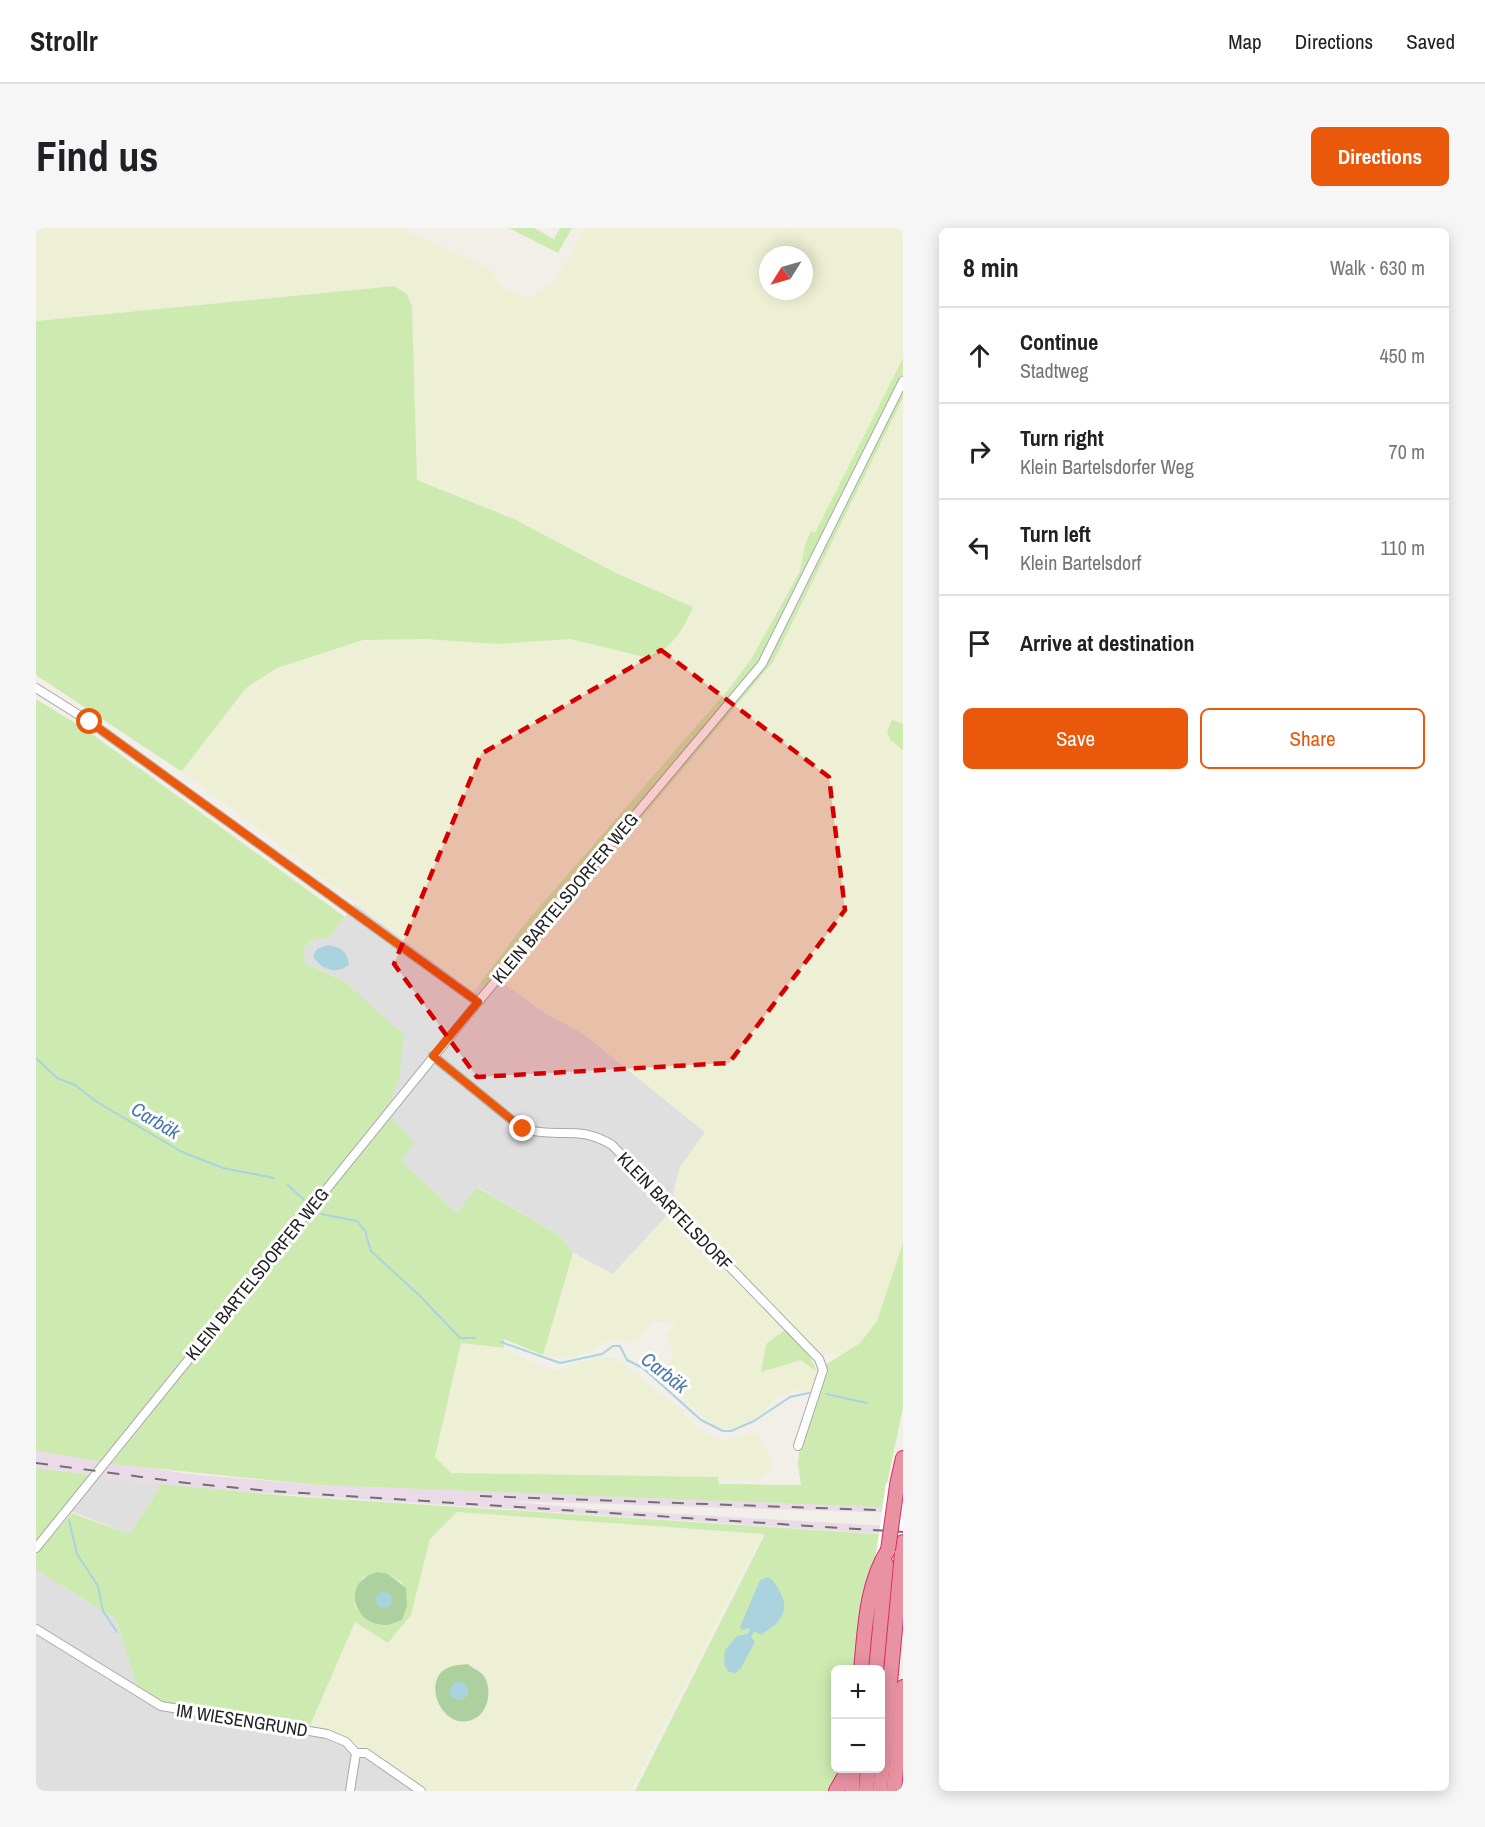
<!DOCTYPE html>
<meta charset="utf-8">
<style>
body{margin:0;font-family:"Archivo Narrow",sans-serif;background:#f6f6f6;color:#202124}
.controls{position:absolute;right:18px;bottom:18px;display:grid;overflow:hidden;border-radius:9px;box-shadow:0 3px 15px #0003}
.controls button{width:54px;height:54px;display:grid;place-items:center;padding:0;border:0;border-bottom:2px solid #e0e0e0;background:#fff;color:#202124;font:30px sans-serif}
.compass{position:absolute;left:723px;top:18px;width:54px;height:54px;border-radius:50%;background:#fff;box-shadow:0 3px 15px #0003;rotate:233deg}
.stop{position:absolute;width:18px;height:18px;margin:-14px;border:4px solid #ea580c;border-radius:50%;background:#fff}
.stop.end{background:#ea580c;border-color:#fff;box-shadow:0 2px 6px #0008}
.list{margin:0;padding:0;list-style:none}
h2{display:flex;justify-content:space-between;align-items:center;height:78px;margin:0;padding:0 24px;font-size:26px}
h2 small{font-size:20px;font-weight:400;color:#757577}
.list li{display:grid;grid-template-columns:39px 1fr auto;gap:18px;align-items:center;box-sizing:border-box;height:96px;padding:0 24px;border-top:2px solid #e0e0e0}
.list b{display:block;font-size:22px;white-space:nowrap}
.list p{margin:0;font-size:20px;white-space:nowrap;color:#757577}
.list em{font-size:20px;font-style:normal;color:#757577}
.actions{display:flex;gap:12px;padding:18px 24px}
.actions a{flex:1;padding:14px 0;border:2px solid #ea580c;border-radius:9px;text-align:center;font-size:21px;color:#ea580c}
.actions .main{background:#ea580c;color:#fff}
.icon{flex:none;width:33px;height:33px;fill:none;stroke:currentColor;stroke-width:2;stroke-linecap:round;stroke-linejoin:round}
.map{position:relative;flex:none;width:867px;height:1563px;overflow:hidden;border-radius:9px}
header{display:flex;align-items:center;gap:36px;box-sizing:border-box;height:84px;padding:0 30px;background:#fff;border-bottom:2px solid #e0e0e0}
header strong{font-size:28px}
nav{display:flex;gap:33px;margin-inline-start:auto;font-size:21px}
.intro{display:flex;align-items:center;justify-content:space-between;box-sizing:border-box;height:144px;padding:0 36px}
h1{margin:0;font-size:42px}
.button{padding:15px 27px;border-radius:9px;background:#ea580c;color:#fff;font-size:21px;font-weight:700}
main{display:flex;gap:36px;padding:0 36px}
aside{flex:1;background:#fff;border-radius:9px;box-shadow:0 3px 15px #0003}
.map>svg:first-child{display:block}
.residential{fill:#e0dfdf}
.industrial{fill:#ebdbe8}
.farmland{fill:#eef0d5;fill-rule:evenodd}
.grass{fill:#cdebb0;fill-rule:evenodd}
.forest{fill:#add19e}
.water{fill:#aad3df}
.pier{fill:#fff}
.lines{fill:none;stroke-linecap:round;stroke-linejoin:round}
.stream{stroke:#aad3df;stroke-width:2}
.minor-casing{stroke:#a9a9a9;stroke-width:10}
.motorway-casing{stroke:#dc2a67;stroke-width:16}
.minor{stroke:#fff;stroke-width:8}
.motorway{stroke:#e892a2;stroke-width:14}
.rail{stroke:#707070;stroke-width:2;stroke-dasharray:12 12;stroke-linecap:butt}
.motorway-bridge-casing{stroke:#dc2a67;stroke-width:16;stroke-linecap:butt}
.motorway-bridge{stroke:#e892a2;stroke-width:14}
.route{stroke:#ea580c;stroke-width:8}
.marked{fill:#d40000;fill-opacity:0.2;stroke:#d40000;stroke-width:4.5;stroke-dasharray:12 8;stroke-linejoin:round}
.labels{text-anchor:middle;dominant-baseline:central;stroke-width:6;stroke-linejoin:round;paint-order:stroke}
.street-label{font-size:18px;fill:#222;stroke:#fff}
.water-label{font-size:20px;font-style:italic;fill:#4a7aab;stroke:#fff}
</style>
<header>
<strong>Strollr</strong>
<nav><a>Map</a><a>Directions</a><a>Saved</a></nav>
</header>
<div class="intro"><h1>Find us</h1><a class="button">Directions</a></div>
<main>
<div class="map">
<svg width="867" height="1563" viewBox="0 0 867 1563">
<rect width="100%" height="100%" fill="#f2efe9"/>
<g class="residential">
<path d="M 319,676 L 437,763 L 443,757 L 449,758 L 458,748 L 512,787 L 545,804 L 670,905 L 644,939 L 637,967 L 642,976 L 577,1046 L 537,1025 L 523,1007 L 442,959 L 421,986 L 366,934 L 309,754 L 269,735 L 267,720 L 276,711 L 293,710 Z"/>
<path d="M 55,1247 L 123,1256 L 123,1261 L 93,1306 L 32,1282 L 0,1320 L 0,1313 Z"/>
<path d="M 0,1342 L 79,1390 L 101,1457 L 100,1466 L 126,1482 L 278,1506 L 330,1528 L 381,1563 L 0,1563 Z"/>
</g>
<path class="industrial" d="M 0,1223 L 153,1246 L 282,1257 L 867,1279 L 867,1285 L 468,1273 L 556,1281 L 867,1299 L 867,1307 L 153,1260 L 0,1240 Z"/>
<g class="farmland">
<path d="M 0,0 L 365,0 L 445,37 L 455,43 L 465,59 L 488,69 L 497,68 L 520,52 L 549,0 L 867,0 L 867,130 L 779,305 L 776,303 L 769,317 L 764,343 L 722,419 L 696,457 L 486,699 L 438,764 L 146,543 L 210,460 L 241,440 L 327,412 L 390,411 L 461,416 L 534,411 L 613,430 L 625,425 L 651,395 L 657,379 L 580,345 L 478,291 L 381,252 L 376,78 L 358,58 L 0,93 ZM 732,27 L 768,27 L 768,63 L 732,63 Z"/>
<path d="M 867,170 L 867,1015 L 841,1093 L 824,1115 L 809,1127 L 787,1126 L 772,1114 L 661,1000 L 642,976 L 637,967 L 644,939 L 669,904 L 545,804 L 512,787 L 467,755 L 737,434 Z"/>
<path d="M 635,983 L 749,1102 L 730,1116 L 765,1132 L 781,1144 L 775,1163 L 765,1164 L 763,1160 L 752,1166 L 745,1166 L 720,1191 L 695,1201 L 677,1197 L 620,1147 L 638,1129 L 630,1107 L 640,1096 L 637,1093 L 618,1094 L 599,1112 L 590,1115 L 582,1111 L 569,1113 L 553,1125 L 525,1131 L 507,1127 L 537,1025 L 577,1046 Z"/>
<path d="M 425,1114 L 468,1120 L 507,1140 L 517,1142 L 528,1141 L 563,1129 L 579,1130 L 643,1180 L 663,1202 L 677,1210 L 689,1212 L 717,1204 L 723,1208 L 736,1234 L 733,1244 L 726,1251 L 685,1252 L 682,1249 L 415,1245 L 399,1230 Z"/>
<path d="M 421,1284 L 730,1306 L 723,1312 L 595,1563 L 388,1563 L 310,1509 L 273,1500 L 319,1394 L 352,1415 L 375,1387 L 394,1311 Z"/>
</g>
<g class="grass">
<path d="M 473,0 L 498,0 L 518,11 L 524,0 L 536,0 L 522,25 Z"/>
<path d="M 358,58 L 371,66 L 376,78 L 381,252 L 478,291 L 580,345 L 657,379 C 649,400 634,422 613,430 L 534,411 L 461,416 L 390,411 L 327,412 L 241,440 L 210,460 L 146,543 L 143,542 L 0,447 L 0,93 Z"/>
<path d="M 867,130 L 867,170 L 737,434 L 467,755 L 458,748 L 449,758 L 443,757 L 486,699 L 696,457 L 717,428 L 764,343 L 769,317 L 775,303 L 779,305 Z"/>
<path d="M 0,471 L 49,501 L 309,689 L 293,710 L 276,711 L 268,720 L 269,735 L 309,754 L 368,807 L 363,851 L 353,878 L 67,1234 L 0,1223 Z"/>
<path d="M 856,492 L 867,496 L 867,523 L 854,511 L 851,503 Z"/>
<path d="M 353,887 L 378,914 L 366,934 L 421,985 L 441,959 L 523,1007 L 537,1025 L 507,1127 L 468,1111 L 468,1120 L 425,1115 L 399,1229 L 415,1245 L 682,1249 L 683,1256 L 765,1257 L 762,1236 L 764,1217 L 788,1138 L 824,1115 L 841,1093 L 867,1015 L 867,1180 L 846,1279 L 282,1257 L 75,1236 Z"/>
<path d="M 749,1102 L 774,1129 L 781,1144 L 765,1132 L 725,1144 L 730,1116 Z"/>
<path d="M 0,1240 L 55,1247 L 0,1313 Z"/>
<path d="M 123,1256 L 254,1268 L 843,1306 L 819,1441 L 800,1442 L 800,1540 L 809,1541 L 796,1563 L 599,1563 L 729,1306 L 421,1284 L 394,1311 L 375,1387 L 352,1415 L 319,1394 L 273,1500 L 126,1475 L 100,1461 L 101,1457 L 79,1390 L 0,1342 L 0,1326 L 36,1285 L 93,1306 L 123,1261 ZM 352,1346 L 366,1355 L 348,1397 C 319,1386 310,1379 327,1349 Z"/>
</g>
<g class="forest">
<path d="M 342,1344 L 352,1346 L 370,1360 L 371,1378 L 366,1392 C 361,1393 353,1398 348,1397 C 313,1394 308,1351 342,1344 Z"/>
<path d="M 432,1436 C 436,1440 444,1443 447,1447 C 457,1460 453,1484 438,1491 C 414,1503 393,1471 401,1451 C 406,1438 420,1437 432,1436 Z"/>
</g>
<g class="water">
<path d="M 292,717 C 306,720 311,723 313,737 C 300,747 285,742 277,728 L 281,721 Z"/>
<path d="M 732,1349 C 738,1352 741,1358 744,1364 C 756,1385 741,1397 725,1407 L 718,1403 L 715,1409 L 719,1414 L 705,1440 L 699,1445 L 693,1444 L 688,1437 L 689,1422 L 701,1408 L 712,1406 L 714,1400 L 706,1402 L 704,1399 L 724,1352 Z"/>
<circle cx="348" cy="1372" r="8"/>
<circle cx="423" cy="1463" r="9"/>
</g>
<path class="pier" d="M 850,1255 L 867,1258 L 867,1324 L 841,1321 Z"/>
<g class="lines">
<g class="stream">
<path d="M 0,830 L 21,850 L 39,857 L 61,874 L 146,924 L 187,940 L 238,950"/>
<path d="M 252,957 L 270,974"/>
<path d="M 285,986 L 321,993 L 329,1003 L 335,1023 L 385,1069 L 424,1110 L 439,1110"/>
<path d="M 465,1114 L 524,1135 L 566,1126 L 577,1118 L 584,1118 L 591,1132 L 607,1140 L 665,1192 L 687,1203 L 695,1203 L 718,1193 L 754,1169 L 773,1165"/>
<path d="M 790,1166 L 831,1175"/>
<path d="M 33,1292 L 41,1326 L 62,1358 L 67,1383 L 81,1404"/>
</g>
<g class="minor-casing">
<g id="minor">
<path d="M 0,460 L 54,494 L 442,774"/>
<path d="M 397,828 L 487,901 C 523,911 542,896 576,917 L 783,1131 L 787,1142 L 762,1218"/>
<path d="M 0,1320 L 442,774 L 726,436 L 867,153"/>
<path d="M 0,1401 L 125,1478 L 291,1506 L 310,1514 L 320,1525 L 330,1525 L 385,1563"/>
<path d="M 314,1563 L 320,1525"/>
</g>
</g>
<g class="motorway-casing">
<g id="motorway">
<path d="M 861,1257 L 867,1230"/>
<path d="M 825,1442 C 829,1402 830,1356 852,1322"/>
<path d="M 840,1442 L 850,1336"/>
<path d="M 800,1563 L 813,1540"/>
<path d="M 816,1563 L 817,1540"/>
<path d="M 830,1563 L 832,1540"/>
<path d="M 844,1563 L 867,1314"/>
<path d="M 858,1563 L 867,1459"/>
</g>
</g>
<use href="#minor" class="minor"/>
<use href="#motorway" class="motorway"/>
<g class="rail">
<path d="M 0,1235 L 151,1255 L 234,1263 L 867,1304"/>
<path d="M 444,1268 L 867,1283"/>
</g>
<g class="motorway-bridge-casing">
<path id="motorway-bridge" d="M 852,1322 L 861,1257"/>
</g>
<use href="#motorway-bridge" class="motorway-bridge"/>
</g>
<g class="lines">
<path class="route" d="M 54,494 L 442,774 L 397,828 L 487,901"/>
</g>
<path class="marked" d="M 625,422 L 793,549 L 809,682 L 693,835 L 441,849 L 358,736 L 445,526 Z"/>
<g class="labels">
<g class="street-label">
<text transform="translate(529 670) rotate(-50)">KLEIN BARTELSDORFER WEG</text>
<text transform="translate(639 983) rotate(46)">KLEIN BARTELSDORF</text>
<text transform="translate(221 1046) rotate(-51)">KLEIN BARTELSDORFER WEG</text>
<text transform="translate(206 1492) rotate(9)">IM WIESENGRUND</text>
</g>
<g class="water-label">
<text transform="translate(120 892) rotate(31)">Carbäk</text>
<text transform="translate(629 1144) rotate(38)">Carbäk</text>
</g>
</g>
</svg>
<div class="controls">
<button>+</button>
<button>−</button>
</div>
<svg class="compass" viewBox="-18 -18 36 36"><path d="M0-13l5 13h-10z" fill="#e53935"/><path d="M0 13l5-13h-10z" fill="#757577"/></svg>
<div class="stop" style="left:54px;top:494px"></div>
<div class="stop end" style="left:487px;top:901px"></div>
</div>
<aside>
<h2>8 min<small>Walk · 630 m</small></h2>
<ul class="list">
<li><svg class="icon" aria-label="ahead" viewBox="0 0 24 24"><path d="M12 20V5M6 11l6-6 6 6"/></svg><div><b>Continue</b><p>Stadtweg</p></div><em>450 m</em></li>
<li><svg class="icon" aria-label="right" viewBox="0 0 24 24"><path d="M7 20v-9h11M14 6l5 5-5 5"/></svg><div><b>Turn right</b><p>Klein Bartelsdorfer Weg</p></div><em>70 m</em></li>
<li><svg class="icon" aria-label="left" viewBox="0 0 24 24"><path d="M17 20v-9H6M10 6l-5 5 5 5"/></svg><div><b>Turn left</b><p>Klein Bartelsdorf</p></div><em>110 m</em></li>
<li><svg class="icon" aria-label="arrive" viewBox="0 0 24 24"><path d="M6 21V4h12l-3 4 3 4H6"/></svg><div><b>Arrive at destination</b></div></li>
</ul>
<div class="actions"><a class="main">Save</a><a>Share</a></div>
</aside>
</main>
